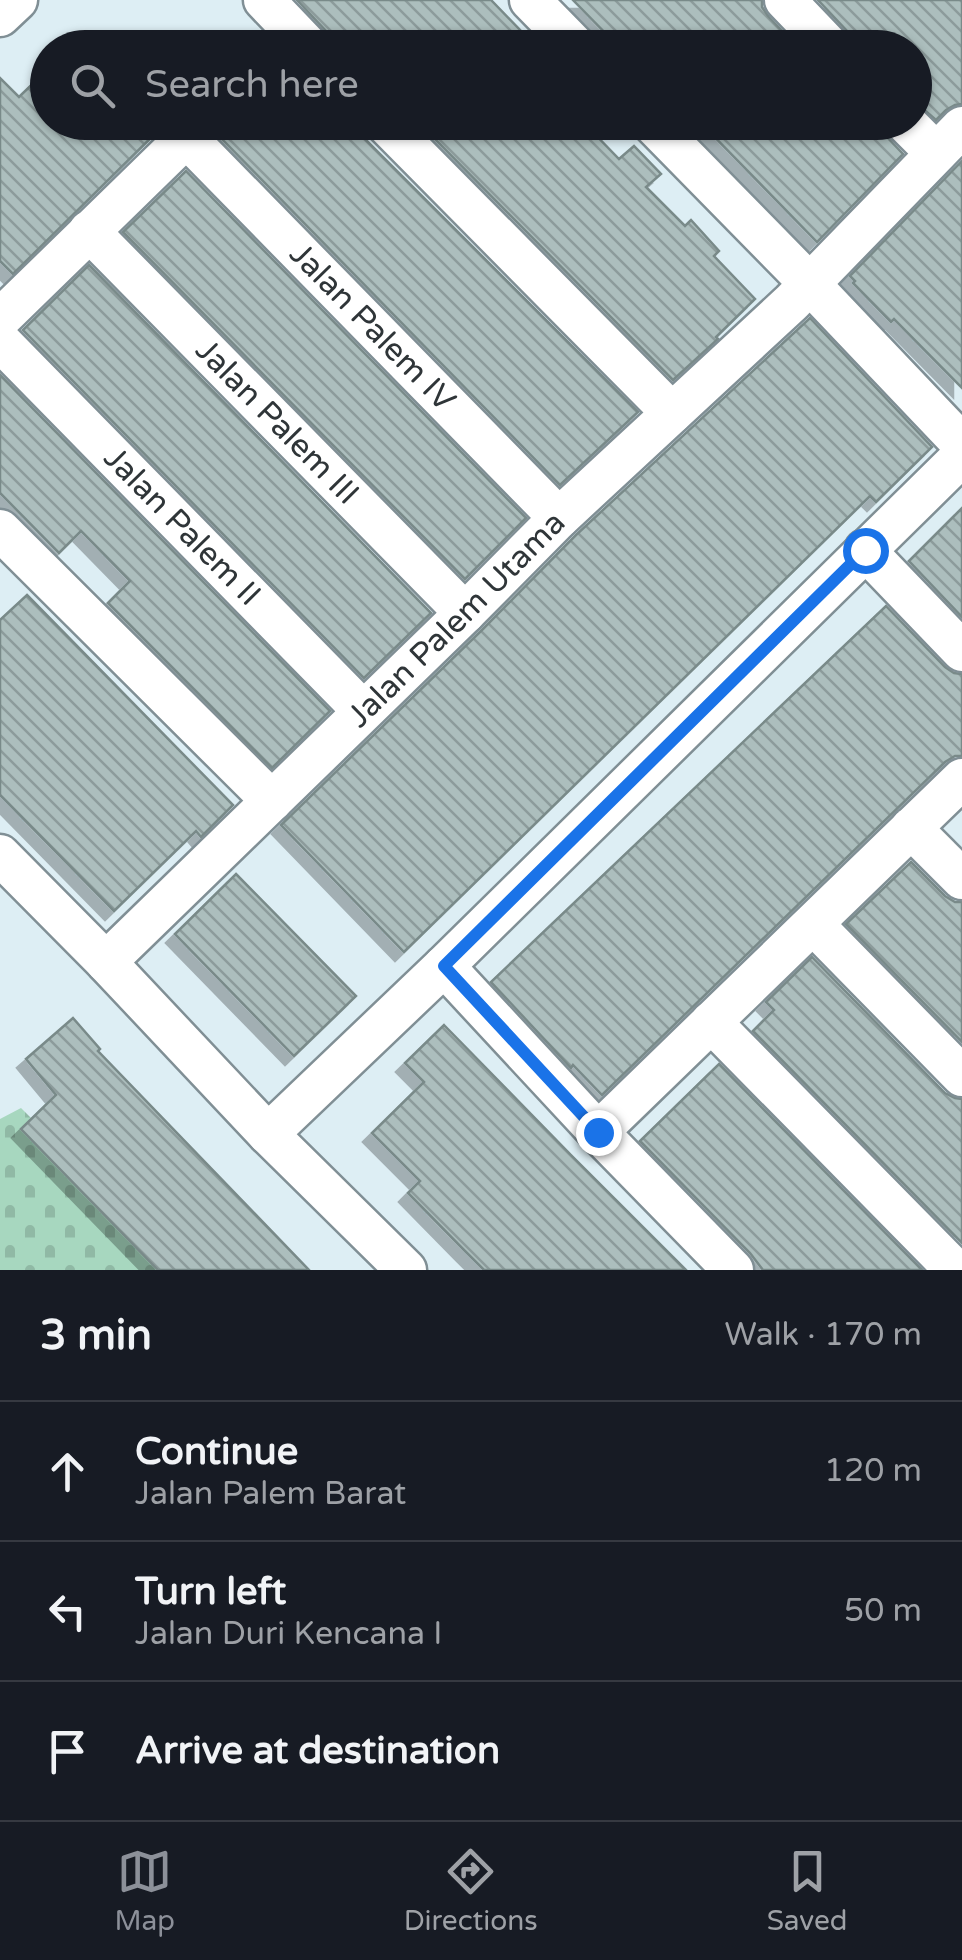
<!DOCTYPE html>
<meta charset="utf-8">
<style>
body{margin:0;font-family:"Varela Round",sans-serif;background:#20242c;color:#f1f3f6}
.stop{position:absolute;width:30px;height:30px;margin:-22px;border:8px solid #1a73e8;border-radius:50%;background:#fff}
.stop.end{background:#1a73e8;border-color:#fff;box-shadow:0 2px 10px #0008}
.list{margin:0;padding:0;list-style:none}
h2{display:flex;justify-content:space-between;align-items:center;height:130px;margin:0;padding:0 40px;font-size:42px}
h2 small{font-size:32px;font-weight:400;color:#9ea1a6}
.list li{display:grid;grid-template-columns:65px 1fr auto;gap:30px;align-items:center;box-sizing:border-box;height:140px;padding:0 40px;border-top:2px solid #363941}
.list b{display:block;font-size:38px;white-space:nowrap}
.list p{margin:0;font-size:32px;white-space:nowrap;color:#9ea1a6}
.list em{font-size:32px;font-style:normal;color:#9ea1a6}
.icon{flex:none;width:55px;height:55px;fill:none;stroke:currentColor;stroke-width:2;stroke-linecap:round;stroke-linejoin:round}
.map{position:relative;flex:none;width:962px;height:1270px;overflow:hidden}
.search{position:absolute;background:#171b24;box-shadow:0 2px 8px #0004;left:30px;right:30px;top:30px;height:110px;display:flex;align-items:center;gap:25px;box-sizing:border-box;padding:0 35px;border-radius:55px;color:#9ea1a6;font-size:38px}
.sheet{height:550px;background:#171b24}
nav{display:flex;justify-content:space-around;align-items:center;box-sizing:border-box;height:140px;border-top:2px solid #363941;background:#171b24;font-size:28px;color:#9ea1a6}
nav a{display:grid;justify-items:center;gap:5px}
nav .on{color:#8c9099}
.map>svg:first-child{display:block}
.cemetery{fill:url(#cemetery-stones)}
.building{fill:url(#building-back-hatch);stroke:#798a89;stroke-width:2.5;filter:url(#shadow)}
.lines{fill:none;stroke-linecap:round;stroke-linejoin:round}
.minor-casing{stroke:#808f95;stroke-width:45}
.minor{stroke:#fff;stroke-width:40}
.route{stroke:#1a73e8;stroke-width:12}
.labels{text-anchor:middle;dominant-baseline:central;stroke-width:10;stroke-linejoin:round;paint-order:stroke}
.street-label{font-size:32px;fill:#2f3538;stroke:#ddeef4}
</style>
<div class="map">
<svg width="962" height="1270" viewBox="0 0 962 1270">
<defs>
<pattern id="cemetery-stones" width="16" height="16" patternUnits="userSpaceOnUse" patternTransform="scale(2.5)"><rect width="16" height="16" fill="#a7d7bf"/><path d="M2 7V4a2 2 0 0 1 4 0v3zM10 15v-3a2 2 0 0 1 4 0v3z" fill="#90b9a5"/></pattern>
<pattern id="building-back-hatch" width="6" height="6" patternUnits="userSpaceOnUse" patternTransform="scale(2.5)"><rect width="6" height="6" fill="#acbebd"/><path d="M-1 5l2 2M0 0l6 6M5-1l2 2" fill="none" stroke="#8c9b9b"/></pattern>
<filter id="shadow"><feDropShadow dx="-9" dy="9" stdDeviation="0" flood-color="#0004"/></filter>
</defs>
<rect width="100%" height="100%" fill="#ddeef4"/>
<path class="cemetery" d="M 21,1108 L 183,1270 L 0,1270 L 0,1119 Z"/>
<g class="building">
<path d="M 297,0 L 491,0 L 521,31 L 504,48 L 333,48 L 333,41 L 327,32 Z"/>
<path d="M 573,0 L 762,0 L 762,7 L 768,16 L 798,48 L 620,48 Z"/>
<path d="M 818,0 L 962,0 L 962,104 L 955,105 L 946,110 L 936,120 L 914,101 L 914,48 L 854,48 L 854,41 L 848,32 Z"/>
<path d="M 48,69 L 48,122 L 167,122 L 13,274 L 0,261 L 0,78 L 19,97 Z"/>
<path d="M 225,122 L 348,122 L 638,412 L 560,485 L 220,137 L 224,129 Z"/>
<path d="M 427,122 L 583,122 L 619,159 L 634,146 L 661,174 L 646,187 L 685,226 L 691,220 L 719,251 L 714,256 L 755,299 L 716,337 L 718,339 L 673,380 L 423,127 Z"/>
<path d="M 700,122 L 882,122 L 882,129 L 888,138 L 903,154 L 817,242 Z"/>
<path d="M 962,161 L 962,388 L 894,319 L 891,322 L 853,283 L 855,281 L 850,276 Z"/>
<path d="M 186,171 L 526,518 L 465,579 L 123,232 Z"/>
<path d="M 89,265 L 431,613 L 364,678 L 23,330 Z"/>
<path d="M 810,318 L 932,447 L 876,502 L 870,496 L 404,952 L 281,825 L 482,630 L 576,535 Z"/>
<path d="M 0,375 L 330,711 L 272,768 L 108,603 L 130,581 L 81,531 L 59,553 L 0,493 Z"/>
<path d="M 962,508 L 962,617 L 909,561 Z"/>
<path d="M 27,595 L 233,805 L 201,837 L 196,831 L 114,911 L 0,795 L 0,620 Z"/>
<path d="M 886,606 L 945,667 L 954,673 L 962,674 L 962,756 L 955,756 L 945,762 L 602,1095 L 573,1065 L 571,1068 L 491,982 Z"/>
<path d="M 911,862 L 945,896 L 955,902 L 962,902 L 962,1042 L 846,924 Z"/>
<path d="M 236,874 L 356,996 L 294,1056 L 175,934 Z"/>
<path d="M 812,957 L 945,1093 L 955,1098 L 962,1099 L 962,1243 L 753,1031 L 774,1010 L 766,1002 Z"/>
<path d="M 73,1018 L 100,1049 L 98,1051 L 309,1270 L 158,1270 L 21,1129 L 56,1095 L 26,1059 Z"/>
<path d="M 444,1025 L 571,1155 L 686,1270 L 484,1270 L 465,1251 L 408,1193 L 420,1181 L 372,1133 L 424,1082 L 405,1063 Z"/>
<path d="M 719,1064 L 922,1270 L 763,1270 L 750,1253 L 640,1141 Z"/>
</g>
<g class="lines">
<g class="minor-casing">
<g id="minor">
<path d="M 264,0 L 310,48"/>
<path d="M 530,0 L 577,48"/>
<path d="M 785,0 L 831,48"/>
<path d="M 0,16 L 17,0"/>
<path d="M 384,122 L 672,413"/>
<path d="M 651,122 L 809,283 L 962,444"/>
<path d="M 905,122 L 936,153"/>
<path id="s1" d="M 187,138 L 559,518"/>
<path id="s2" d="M 89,231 L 465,613"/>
<path d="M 0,319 L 202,122"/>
<path id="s3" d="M 0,341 L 363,711"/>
<path d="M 0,530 L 272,801"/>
<path d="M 865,550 L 962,651"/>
<path d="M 911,828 L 962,879"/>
<path d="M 0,855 L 106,962 L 268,1134 L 406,1270"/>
<path d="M 813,924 L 962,1076"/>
<path id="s4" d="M 106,962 L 465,613 L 559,518 L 792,302 L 962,127"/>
<path d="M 444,966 L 598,1132 L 733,1270"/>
<path d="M 711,1022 L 955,1270"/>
<path d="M 598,1132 L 962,779"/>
<path d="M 268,1134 L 444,966 L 962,456"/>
</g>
</g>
<use href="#minor" class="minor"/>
</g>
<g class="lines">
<path class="route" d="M 598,1132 L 444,966 L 865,550"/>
</g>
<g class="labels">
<g class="street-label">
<text stroke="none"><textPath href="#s1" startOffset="265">Jalan Palem IV</textPath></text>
<text stroke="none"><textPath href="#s2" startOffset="268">Jalan Palem III</textPath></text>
<text stroke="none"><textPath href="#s3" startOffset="260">Jalan Palem II</textPath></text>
<text stroke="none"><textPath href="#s4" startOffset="490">Jalan Palem Utama</textPath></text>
</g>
</g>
</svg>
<div class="stop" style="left:865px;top:550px"></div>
<div class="stop end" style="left:598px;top:1132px"></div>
<div class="search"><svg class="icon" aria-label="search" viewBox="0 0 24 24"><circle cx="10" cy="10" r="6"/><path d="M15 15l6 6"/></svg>Search here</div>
</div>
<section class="sheet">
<h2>3 min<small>Walk · 170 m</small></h2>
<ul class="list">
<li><svg class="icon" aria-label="ahead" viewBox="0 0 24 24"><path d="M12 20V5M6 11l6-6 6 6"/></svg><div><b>Continue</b><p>Jalan Palem Barat</p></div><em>120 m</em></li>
<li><svg class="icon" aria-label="left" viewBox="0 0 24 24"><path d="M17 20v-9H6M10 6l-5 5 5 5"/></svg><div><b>Turn left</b><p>Jalan Duri Kencana I</p></div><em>50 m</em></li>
<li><svg class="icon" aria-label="arrive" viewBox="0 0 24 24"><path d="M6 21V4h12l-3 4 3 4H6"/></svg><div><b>Arrive at destination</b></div></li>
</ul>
</section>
<nav>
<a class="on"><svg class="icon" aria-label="map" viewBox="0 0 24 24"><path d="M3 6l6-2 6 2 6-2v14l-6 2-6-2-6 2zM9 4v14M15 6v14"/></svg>Map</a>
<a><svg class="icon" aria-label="directions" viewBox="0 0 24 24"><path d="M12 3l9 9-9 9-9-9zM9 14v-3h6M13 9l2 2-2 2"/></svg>Directions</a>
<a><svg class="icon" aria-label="saved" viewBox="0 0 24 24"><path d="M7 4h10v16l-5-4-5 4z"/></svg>Saved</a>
</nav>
